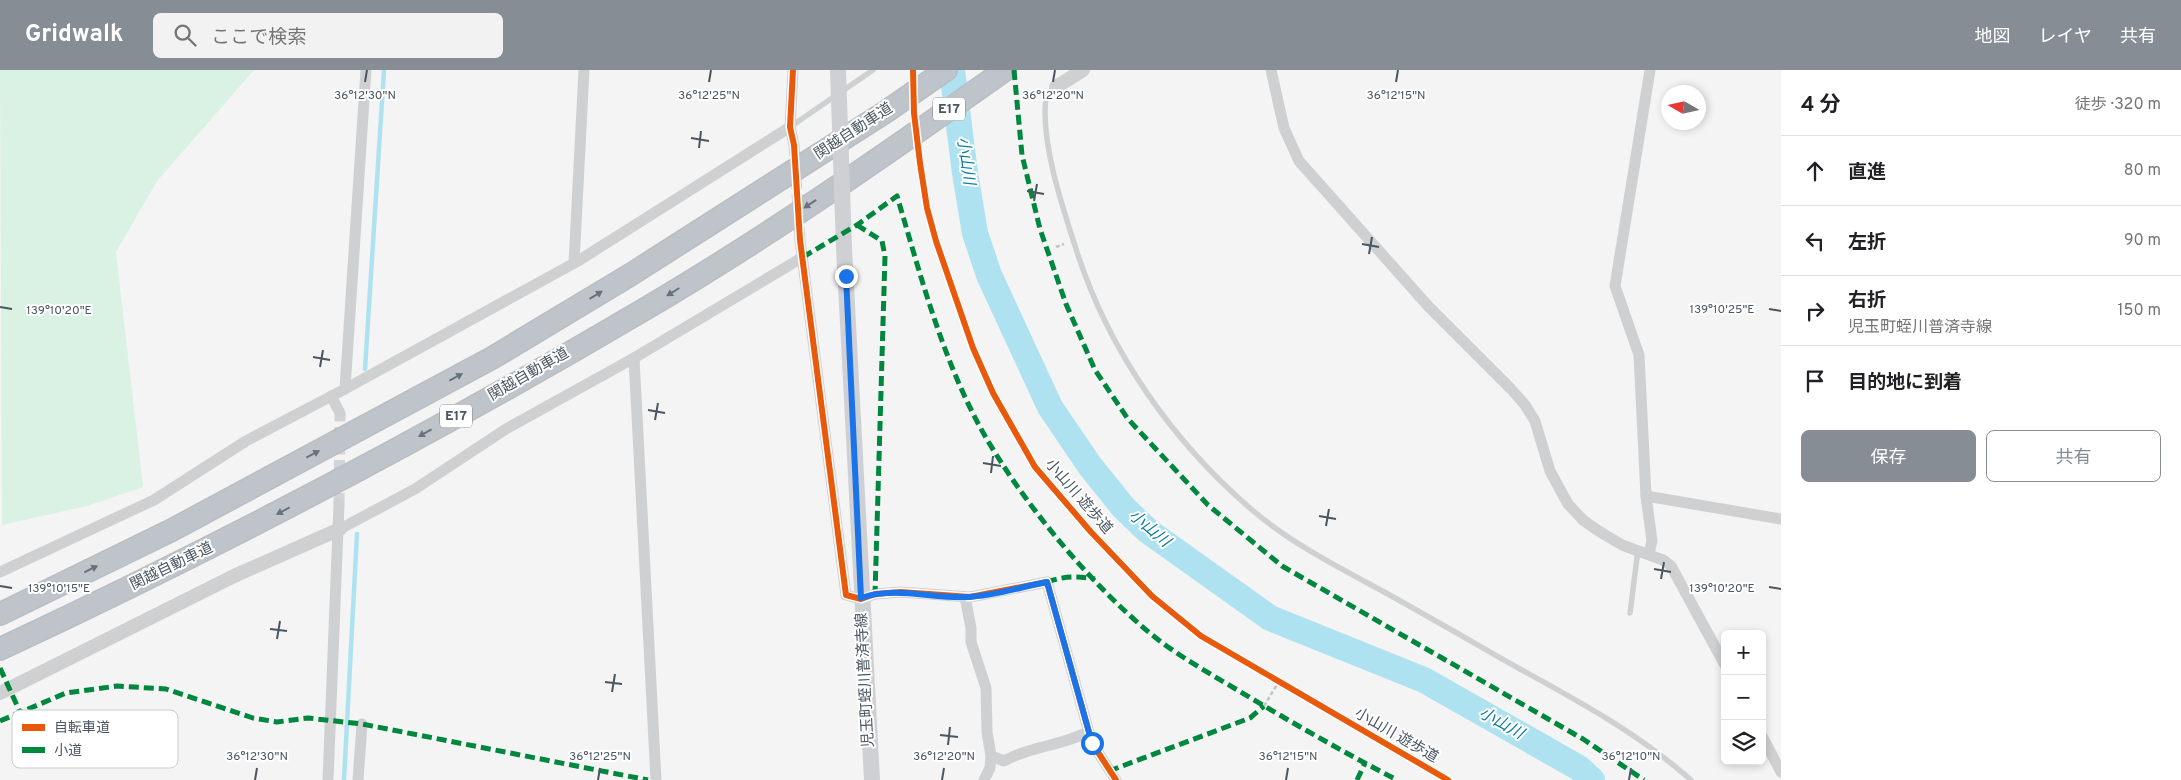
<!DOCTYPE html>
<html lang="ja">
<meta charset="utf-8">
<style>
body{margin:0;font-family:Overpass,"Noto Sans JP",sans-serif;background:#f2f2f2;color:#202124}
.controls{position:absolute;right:15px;bottom:15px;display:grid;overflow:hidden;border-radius:8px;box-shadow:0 2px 8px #0003}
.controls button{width:45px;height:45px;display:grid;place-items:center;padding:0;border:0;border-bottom:1px solid #e0e0e0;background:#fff;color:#202124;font:25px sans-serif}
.compass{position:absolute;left:1661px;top:15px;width:45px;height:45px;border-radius:50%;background:#fff;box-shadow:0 2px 8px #0003;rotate:279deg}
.stop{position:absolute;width:15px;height:15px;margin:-11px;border:4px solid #1a73e8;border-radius:50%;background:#fff}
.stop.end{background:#1a73e8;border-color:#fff;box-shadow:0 1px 5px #0008}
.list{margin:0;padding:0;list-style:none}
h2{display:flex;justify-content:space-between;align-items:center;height:65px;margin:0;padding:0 20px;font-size:21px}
h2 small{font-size:16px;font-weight:400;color:#757577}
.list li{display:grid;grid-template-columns:32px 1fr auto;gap:15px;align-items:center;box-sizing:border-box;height:70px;padding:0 20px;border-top:1px solid #e0e0e0}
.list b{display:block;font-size:19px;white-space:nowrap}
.list p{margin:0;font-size:16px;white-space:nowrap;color:#757577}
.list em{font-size:16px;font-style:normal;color:#757577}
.actions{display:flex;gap:10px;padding:15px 20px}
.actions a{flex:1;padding:11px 0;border:1px solid #868d94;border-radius:8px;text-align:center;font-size:18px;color:#868d94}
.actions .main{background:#868d94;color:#fff}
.icon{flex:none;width:28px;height:28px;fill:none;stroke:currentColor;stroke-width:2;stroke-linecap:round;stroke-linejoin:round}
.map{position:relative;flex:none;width:1781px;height:710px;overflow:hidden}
header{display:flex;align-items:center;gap:30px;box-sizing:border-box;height:70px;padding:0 25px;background:#868d94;color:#fff}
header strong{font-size:24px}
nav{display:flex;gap:28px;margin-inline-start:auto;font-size:18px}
.search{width:350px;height:45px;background:#f2f2f2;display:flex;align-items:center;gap:12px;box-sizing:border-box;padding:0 18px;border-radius:8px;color:#757577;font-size:19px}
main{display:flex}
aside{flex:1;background:#fff}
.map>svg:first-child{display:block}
.green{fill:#d9f2e3}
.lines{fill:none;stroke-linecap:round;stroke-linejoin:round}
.stream{stroke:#aee2f0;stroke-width:4.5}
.river{stroke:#aee2f0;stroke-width:26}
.minor-tunnel{stroke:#d2d4d7;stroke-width:11;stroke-dasharray:11 5.5;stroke-linecap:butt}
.motorway-casing{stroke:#b9bec3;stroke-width:24}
.path{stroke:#bcc7c4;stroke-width:2.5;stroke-dasharray:4 2.5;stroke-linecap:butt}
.service{stroke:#ced0d2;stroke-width:5.5}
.minor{stroke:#ced0d2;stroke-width:11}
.tertiary{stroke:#ced0d2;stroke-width:14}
.secondary{stroke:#ced0d4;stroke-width:16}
.motorway{stroke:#bec4c9;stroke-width:21}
.secondary-bridge{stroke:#ced0d4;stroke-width:16}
.quiet{stroke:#00873e;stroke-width:5;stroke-dasharray:10 5;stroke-linecap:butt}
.cycleway-casing{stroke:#fff;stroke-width:9}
.cycleway{stroke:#e8590c;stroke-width:6}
.oneway{fill:#67727b}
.route{stroke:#1a73e8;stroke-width:6}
.ticks{fill:none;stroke:#4a5661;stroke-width:2}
.labels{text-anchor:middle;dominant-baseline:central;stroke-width:4;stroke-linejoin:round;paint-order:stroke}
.shield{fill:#fff;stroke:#808990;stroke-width:1}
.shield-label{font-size:14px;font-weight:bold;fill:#4a5661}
.street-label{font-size:15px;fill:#4a5661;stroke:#fff}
.water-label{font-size:16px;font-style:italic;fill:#0c7c9b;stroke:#fff}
.key{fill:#fff;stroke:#c9ccd0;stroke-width:1}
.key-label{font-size:14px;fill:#4a5661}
.ticks-label{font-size:12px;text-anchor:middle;fill:#4a5661;stroke:#fff;stroke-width:4;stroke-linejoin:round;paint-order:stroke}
</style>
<header>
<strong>Gridwalk</strong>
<div class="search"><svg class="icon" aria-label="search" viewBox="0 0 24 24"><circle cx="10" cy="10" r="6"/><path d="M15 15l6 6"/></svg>ここで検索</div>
<nav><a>地図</a><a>レイヤ</a><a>共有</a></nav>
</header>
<main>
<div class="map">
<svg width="1781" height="710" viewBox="0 0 1781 710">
<rect width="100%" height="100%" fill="#f4f4f4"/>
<path class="green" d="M 0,0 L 254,0 L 157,111 L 116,182 L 143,417 L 87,436 L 2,455 Z"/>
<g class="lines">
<g class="stream">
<path d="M 365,299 L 384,0"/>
<path d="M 344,710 L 357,464"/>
</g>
<path class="river" d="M 952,0 L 965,103 L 975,163 L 989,205 L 1050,337 L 1090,396 L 1123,437 L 1148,461 L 1270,548 L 1424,610 L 1579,698 L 1592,710"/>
<g class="minor-tunnel">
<path d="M 794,75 L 800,170"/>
<path d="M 339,434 L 340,343"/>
</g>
<g class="motorway-casing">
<g id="motorway">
<path d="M 0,544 L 172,460 L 492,288 L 630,205 L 887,41 L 946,0"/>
<path d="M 0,579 C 220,476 435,363 645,239 C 769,166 888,83 1005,0"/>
</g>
</g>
<g class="path">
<path d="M 1056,177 L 1064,174"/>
<path d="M 1264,636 L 1278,613"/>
</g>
<g class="service">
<path d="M 1056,17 L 1046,27 C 1040,71 1063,139 1077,182 C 1109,281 1172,371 1251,439 C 1290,473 1340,498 1386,523 C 1431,548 1476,574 1520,599 C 1580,632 1639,664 1691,710"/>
<path d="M 790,57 L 873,0"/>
<path d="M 1630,543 L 1638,480"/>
</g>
<g class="minor">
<path d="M 793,0 L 790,57 L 794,75"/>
<path d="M 1271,0 L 1284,58 L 1299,91 L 1429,237 L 1511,319 L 1525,335 L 1535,351 L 1550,401 L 1568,434 L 1583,450 L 1597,460 L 1622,475 L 1663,490 L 1671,496 L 1725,595"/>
<path d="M 800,170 L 846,525 L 861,529 L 875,524 L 901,522 L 970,527 L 1047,512 L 1092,673 L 1116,710"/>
<path d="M 574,193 L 584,0"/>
<path d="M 634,288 L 656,710"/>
<path d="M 345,319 L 366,0"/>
<path d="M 331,326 L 340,343"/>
<path d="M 1646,426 L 1781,449"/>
<path d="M 340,459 L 415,419 L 506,359 L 634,288 L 803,187"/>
<path d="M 1649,484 L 1652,471 L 1646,426 L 1639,285 L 1615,216 L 1650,0"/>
<path d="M 0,502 L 154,430 L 246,371 L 345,319 L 578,191 L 790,57"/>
<path d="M 965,527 L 971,558 L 971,572 L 986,618 L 987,662 L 991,686 L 990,698 L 984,710"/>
<path d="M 1762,666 L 1781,702"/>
<path d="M 991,686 L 1004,691 C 1031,676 1061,676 1088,662"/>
<path d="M 328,710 L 339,434"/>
<path d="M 358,710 L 362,654"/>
</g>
<g class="tertiary">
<path d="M 1056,17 L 1083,0"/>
<path d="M 0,623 L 234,506 L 340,459"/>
</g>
<path class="secondary" d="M 844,178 L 872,710"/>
<use href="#motorway" class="motorway"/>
<path class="secondary-bridge" d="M 838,0 L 844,178"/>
<g class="quiet">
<path d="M 1014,0 L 1022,85 L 1040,159 L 1066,234 L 1095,300 L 1128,349 L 1208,435 L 1282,496 L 1583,669 L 1644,710"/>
<path d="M 857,155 L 882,171 L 885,186 L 875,524"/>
<path d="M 803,187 L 857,155 L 897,126 C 920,203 941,285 980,357 C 1019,428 1088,512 1151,564 C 1178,586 1209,603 1239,621 C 1291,652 1343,682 1397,710"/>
<path d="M 1047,512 C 1064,506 1077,506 1095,509"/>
<path d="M 0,598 L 20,642"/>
<path d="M 0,651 L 66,623 L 117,616 L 166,619 L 253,648 L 277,652 L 308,648 L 362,654 L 648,710"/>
<path d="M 1109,701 L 1250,648 L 1264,636"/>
<path d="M 1357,710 L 1365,693"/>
</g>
<g class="cycleway-casing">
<g id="cycleway">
<path d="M 793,0 L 790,57 L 794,75 L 800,170 L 846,525 L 861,529 L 875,524 L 901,522 L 970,527 L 1047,512 L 1092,673 L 1116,710"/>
<path d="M 913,0 L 914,43 L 920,93 L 927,138 L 936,171 L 973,278 L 993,323 L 1035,397 L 1091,462 L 1152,526 L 1201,566 L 1448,710"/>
</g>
</g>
<use href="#cycleway" class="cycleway"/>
</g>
<defs><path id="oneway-solid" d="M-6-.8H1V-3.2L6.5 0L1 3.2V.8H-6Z" transform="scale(1.25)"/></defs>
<g class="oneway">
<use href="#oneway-solid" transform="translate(810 134) rotate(147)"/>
<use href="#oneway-solid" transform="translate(673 222) rotate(148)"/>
<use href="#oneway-solid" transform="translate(596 225) rotate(-31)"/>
<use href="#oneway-solid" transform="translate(456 307) rotate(-28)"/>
<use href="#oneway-solid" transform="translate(425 363) rotate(151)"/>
<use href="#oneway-solid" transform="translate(313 384) rotate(-28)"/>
<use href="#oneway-solid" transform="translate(283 441) rotate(152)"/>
<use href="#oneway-solid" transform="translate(91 499) rotate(-26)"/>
</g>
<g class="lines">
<path class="route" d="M 846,206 L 861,528 C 897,516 931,529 968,527 C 994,526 1021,517 1047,512 L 1092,673"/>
</g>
<path class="ticks" d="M 365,12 L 367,0M 709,12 L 711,0M 1053,12 L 1055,0M 1396,12 L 1398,0M 691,68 L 709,71M 699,78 L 701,61M 1027,121 L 1044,124M 1034,131 L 1037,114M 1362,174 L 1379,177M 1369,184 L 1372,167M 0,237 L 12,239M 1769,239 L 1781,241M 313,287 L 330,290M 320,297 L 323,280M 648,340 L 665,343M 655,350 L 658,333M 983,393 L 1001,396M 991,403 L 993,386M 1319,446 L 1336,449M 1326,456 L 1329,439M 1654,499 L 1671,502M 1661,509 L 1664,492M 0,516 L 12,518M 1769,517 L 1781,519M 270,559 L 287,561M 277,569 L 280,551M 605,612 L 622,614M 612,622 L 615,604M 940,665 L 958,667M 948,675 L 950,657M 255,710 L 257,698M 598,710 L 600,698M 942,710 L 944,698M 1286,710 L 1288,698M 1629,710 L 1631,698"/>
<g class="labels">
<g class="shield">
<rect x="933" y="27.5" width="32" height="23" rx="4"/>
<rect x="440" y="334.5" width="32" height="23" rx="4"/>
</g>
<g class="shield-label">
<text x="949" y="39">E17</text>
<text x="456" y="346">E17</text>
</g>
<g class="street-label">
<text transform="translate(854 62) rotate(-33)">関越自動車道</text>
<text transform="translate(529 305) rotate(-30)">関越自動車道</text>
<text transform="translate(1078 427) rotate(49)">小山川 遊歩道</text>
<text transform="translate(172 497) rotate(-26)">関越自動車道</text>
<text transform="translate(866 610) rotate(-93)">児玉町蛭川普済寺線</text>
<text transform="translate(1396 666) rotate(30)">小山川 遊歩道</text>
</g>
<g class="water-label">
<text transform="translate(965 91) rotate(82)">小山川</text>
<text transform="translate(1149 459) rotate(40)">小山川</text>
<text transform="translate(1501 654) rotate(29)">小山川</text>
</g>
</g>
<rect x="12" y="640" width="166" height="58" rx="8" class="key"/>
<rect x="22" y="654" width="23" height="7" fill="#e8590c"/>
<rect x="22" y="677" width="23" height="6" fill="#00873e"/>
<g class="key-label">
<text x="54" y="662">自転車道</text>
<text x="54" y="685">小道</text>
</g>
<g class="ticks-label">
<text x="365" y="29">36°12'30"N</text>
<text x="709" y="29">36°12'25"N</text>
<text x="1053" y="29">36°12'20"N</text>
<text x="1396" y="29">36°12'15"N</text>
<text x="1722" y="243">139°10'25"E</text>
<text x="59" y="244">139°10'20"E</text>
<text x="1722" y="522">139°10'20"E</text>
<text x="59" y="522">139°10'15"E</text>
<text x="257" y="690">36°12'30"N</text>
<text x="600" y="690">36°12'25"N</text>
<text x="944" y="690">36°12'20"N</text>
<text x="1288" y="690">36°12'15"N</text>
<text x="1631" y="690">36°12'10"N</text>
</g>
</svg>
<div class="controls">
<button>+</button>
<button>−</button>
<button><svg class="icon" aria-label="layers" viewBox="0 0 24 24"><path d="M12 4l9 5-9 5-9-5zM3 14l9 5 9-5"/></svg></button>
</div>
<svg class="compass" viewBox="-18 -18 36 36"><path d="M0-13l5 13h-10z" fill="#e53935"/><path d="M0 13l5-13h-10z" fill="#757577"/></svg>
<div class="stop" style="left:1092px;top:673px"></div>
<div class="stop end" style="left:846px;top:206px"></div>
</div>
<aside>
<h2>4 分<small>徒歩 · 320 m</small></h2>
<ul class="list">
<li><svg class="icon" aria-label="ahead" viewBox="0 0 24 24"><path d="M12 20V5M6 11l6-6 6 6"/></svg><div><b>直進</b></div><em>80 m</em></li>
<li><svg class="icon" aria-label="left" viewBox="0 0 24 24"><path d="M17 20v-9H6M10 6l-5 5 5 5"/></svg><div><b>左折</b></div><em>90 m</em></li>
<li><svg class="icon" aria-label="right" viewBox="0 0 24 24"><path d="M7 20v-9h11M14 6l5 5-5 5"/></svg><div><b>右折</b><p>児玉町蛭川普済寺線</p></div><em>150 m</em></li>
<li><svg class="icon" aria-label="arrive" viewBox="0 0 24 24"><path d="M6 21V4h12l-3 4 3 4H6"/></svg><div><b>目的地に到着</b></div></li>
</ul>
<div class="actions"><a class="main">保存</a><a>共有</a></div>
</aside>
</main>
